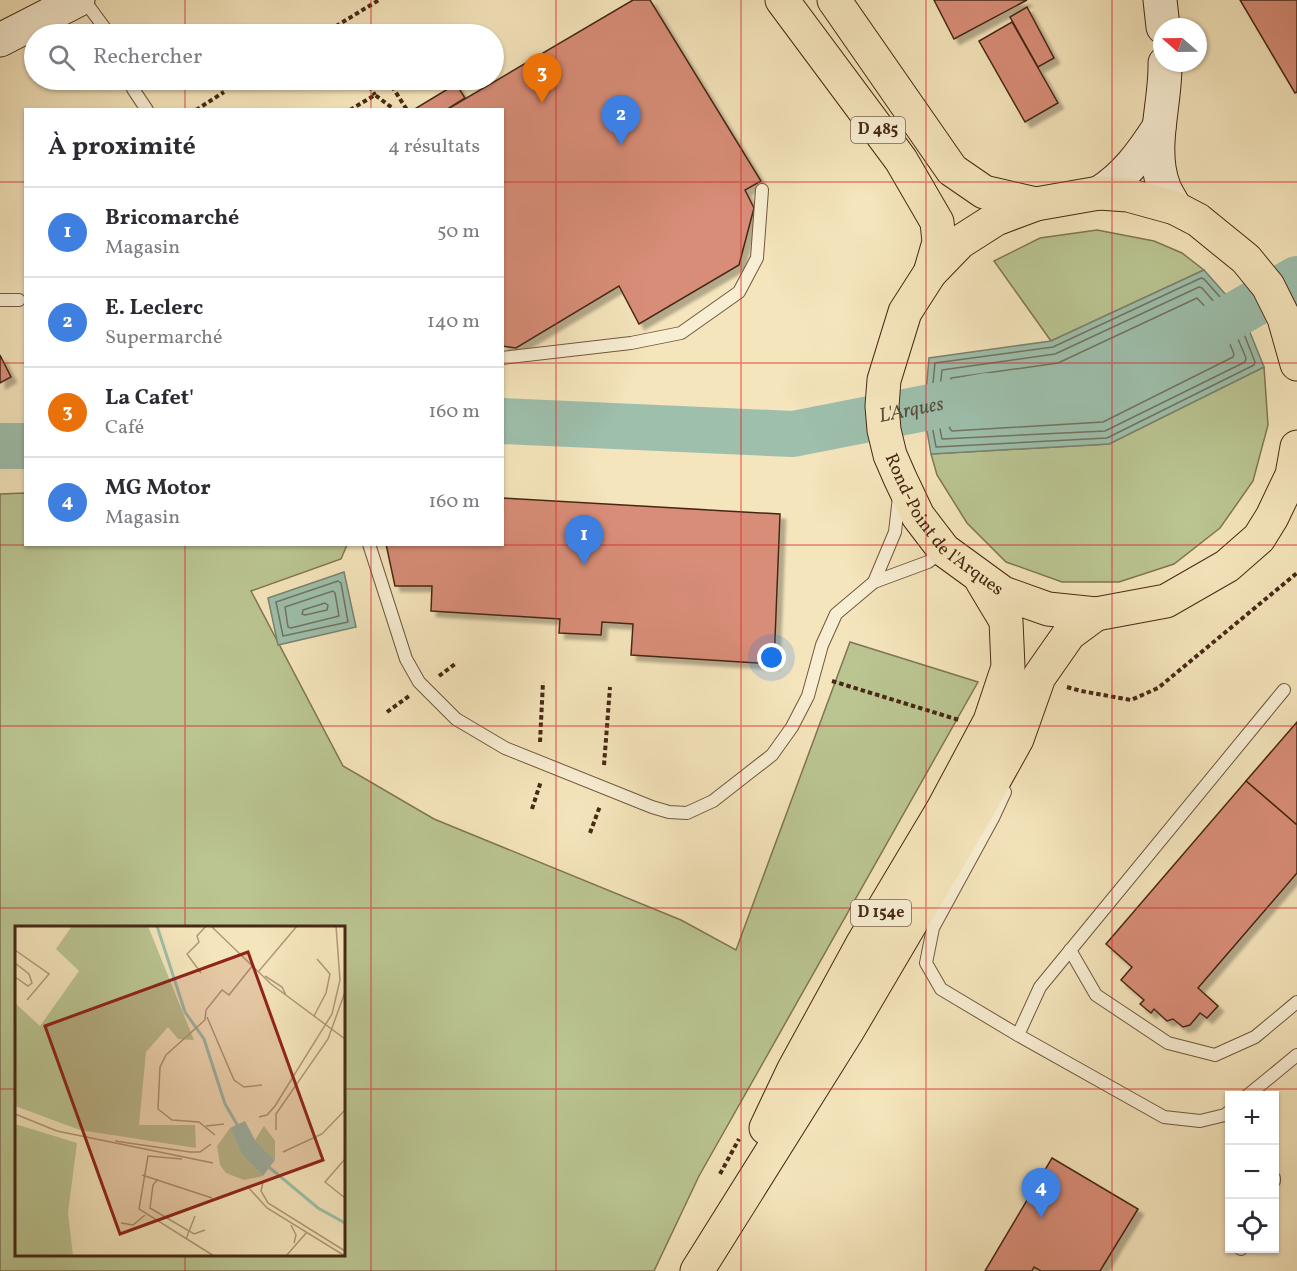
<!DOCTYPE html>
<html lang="fr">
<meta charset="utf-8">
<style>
body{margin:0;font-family:Vollkorn,serif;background:#f7f7f7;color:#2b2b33}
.controls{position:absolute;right:18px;bottom:18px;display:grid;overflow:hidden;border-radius:0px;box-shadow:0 2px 4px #0004}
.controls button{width:54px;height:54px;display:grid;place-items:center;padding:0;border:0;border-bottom:2px solid #e1e1e2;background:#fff;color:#2b2b33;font:30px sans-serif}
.compass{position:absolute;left:1153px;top:18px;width:54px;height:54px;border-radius:50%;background:#fff;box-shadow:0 2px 4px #0004;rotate:290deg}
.you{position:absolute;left:772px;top:658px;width:21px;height:21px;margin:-15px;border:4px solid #fff;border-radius:50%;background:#1a73e8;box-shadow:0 0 0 9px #1a73e833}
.badge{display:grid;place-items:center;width:39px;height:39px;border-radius:50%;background:#8f2418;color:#fff;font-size:20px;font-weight:700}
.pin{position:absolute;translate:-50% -50px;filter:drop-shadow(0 2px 3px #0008)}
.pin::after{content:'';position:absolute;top:32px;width:21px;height:18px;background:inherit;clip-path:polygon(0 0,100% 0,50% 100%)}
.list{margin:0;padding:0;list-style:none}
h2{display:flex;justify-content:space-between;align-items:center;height:78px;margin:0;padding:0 24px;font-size:26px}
h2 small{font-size:20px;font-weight:400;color:#7c7c81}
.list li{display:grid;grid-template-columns:39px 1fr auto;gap:18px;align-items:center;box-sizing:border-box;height:90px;padding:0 24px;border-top:2px solid #e1e1e2}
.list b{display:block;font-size:22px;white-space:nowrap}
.list p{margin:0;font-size:20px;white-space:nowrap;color:#7c7c81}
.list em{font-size:20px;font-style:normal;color:#7c7c81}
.icon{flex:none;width:33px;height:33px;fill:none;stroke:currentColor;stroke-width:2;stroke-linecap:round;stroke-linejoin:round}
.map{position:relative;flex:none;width:1297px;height:1271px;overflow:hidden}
.search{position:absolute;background:#fff;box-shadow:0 2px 4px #0004;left:24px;top:24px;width:480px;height:66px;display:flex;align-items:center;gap:15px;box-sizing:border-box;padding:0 21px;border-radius:33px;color:#7c7c81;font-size:22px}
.panel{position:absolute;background:#fff;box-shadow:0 2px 4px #0004;left:24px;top:108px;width:480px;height:438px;border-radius:0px}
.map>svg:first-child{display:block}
.green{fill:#bac592;stroke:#807653;stroke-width:1.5;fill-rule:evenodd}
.water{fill:#9dbfac;stroke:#7b836f;stroke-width:1.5}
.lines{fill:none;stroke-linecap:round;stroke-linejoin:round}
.shore{stroke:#727460;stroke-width:1.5}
.river{stroke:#9dbfac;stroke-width:46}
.building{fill:#d88d78;stroke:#472814;stroke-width:1.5;filter:url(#shadow)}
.lane-casing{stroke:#72573e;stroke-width:14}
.secondary-casing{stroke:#472814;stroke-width:35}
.primary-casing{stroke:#472814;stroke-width:35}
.highway-casing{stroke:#472814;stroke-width:35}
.path{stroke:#472814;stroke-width:4;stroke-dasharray:4.5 3;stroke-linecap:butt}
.lane{stroke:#f8eed3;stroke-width:12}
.secondary{stroke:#f8eed3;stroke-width:33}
.primary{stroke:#f5e5bc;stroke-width:33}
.highway{stroke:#f5e5bc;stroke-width:33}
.grid{fill:none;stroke:#d62828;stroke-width:1.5;stroke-opacity:0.55}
.labels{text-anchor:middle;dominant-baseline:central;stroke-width:5;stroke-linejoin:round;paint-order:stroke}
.shield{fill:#f8eed3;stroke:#7c634d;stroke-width:1.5}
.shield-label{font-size:16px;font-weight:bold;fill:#472814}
.street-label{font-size:18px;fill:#472814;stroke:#f8eed3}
.water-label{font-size:20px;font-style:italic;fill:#5c4e3a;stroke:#f8eed3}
.inset-river{fill:none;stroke:#9dbfac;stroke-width:3}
.inset-road{fill:none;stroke:#af9979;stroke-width:1.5}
.view{fill:#8f2418;fill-opacity:0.15;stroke:#8f2418;stroke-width:3}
.inset-edge{fill:none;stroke:#472814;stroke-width:3}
</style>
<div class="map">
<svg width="1297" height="1271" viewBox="0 0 1297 1271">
<defs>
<filter id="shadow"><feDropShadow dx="5.5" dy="5.5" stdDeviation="1.5" flood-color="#0004"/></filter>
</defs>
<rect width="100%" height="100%" fill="#f5e5bc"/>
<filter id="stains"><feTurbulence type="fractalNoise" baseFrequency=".00333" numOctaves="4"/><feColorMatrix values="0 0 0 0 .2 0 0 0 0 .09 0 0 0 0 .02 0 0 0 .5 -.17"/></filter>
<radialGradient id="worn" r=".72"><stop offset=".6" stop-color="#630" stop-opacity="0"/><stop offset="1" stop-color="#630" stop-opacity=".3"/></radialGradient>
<g class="green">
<path d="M 1097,230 L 1154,241 L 1182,253 L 1204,270 L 1051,341 L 994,261 L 1040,238 Z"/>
<path d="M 1264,367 L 1268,425 L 1253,481 L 1220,528 L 1174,564 L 1119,582 L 1062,582 L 1006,562 L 967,523 L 937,475 L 931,454 L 1109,444 Z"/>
<path d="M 25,493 L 26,544 L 347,545 L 341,559 L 251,591 L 343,766 L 434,819 L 681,920 L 736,950 L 850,642 L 978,682 L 699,1176 L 654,1271 L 0,1271 L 0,494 ZM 16,928 L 344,928 L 344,1254 L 16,1254 Z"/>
</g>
<g class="water">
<path d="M 1204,270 L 1242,313 L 1264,367 L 1109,444 L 931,454 L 924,414 L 929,358 L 1051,341 Z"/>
<path d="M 344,572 L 356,627 L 278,645 L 268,598 Z"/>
</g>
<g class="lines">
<g class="shore">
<path d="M 1201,278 L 1204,279 L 1237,316 L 1255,362 L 1254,365 L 1107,438 L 936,447 L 930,414 L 935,363 L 1053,347 Z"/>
<path d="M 1199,287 L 1202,288 L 1230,320 L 1246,358 L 1245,362 L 1105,431 L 942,439 L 937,414 L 942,370 L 1055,354 Z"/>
<path d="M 1197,298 L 1222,325 L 1234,354 L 1233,357 L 1103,422 L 952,431 L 950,429 L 946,413 L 951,378 L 1058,363 Z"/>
<path d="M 338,581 L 341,583 L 348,622 L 283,636 L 276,602 Z"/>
<path d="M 333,591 L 335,593 L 339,616 L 291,628 L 288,627 L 285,607 Z"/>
<path d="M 325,603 L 328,605 L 327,610 L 305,615 L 302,614 L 303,610 Z"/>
</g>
<g class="river">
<path d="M 1186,343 L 1297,279"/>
<path id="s1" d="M 502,421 L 793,434 L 986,396"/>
<path d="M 0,446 L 26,446"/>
</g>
</g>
<g class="building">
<path d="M 633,0 L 650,0 L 761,181 L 745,190 L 754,208 L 739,265 L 639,324 L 619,286 L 516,348 L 502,346 L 502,110 L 446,110 Z"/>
<path d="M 934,0 L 1027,0 L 954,39 Z"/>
<path d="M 1240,0 L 1297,0 L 1297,92 L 1295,93 Z"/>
<path d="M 1027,7 L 1054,58 L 1038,67 L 1010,17 Z"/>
<path d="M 1012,22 L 1058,103 L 1025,122 L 979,41 Z"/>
<path d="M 456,84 L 465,98 L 446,110 L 413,110 Z"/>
<path d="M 0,355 L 11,377 L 0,383 Z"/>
<path d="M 502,498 L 780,514 L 774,664 L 631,655 L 633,624 L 602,622 L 601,635 L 559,633 L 560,619 L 431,611 L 432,586 L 395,586 L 386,544 L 502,544 Z"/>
<path d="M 1297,722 L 1297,825 L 1246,781 Z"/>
<path d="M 1246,781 L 1297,825 L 1297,873 L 1198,988 L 1218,1006 L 1207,1018 L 1200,1013 L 1190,1025 L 1183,1027 L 1173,1019 L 1167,1021 L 1154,1009 L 1151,1013 L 1140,1004 L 1144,1000 L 1121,980 L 1132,967 L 1106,944 Z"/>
<path d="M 1052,1158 L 1138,1209 L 1100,1271 L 1041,1271 L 1034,1267 L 1032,1271 L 985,1271 Z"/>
</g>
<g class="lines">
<g class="lane-casing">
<g id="lane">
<path d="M 84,0 L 109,34"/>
<path d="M 131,80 L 133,89 L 147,110"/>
<path d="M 0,300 L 19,300"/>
<path d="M 502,358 L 631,343 L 681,333 L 739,292 L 757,258 L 762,190"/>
<path d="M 369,544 L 406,659 L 419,682 L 456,719 L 505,748 L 652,807 L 669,812 L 687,813 L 713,801 L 772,755 L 792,727 L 808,696 L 822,645 L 836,614 L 874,582 L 928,562 L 943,551"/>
<path d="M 874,582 L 895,532 L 899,497"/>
<path d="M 1005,792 L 993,818 L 933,928 L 926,963 L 941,989 L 1018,1035 L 1164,1117 L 1200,1121 L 1225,1115 L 1230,1111"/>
<path d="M 1070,950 L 1096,995 L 1168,1043 L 1215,1055 L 1255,1037 L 1297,1002"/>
<path d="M 1018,1035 L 1040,987 L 1284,690"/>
<path d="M 1247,1096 L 1297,1055"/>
<path d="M 1274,1178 L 1274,1181"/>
<path d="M 1241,1249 L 1241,1248"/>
</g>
</g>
<g class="secondary-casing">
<g id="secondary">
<path d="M 1160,0 L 1163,27"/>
<path d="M 0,40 L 78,0"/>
<path d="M 1165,63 C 1166,104 1149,148 1164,187 C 1167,195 1172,201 1175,208"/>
<path d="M 1099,193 C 1126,176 1142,153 1159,127"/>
</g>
</g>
<g class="primary-casing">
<g id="primary">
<path id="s2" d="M 1297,364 L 1284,318 L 1268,286 L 1246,259 L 1198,220 L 1175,208 L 1128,195 L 1099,193 L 1036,204 L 996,219 L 960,242 L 930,273 L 905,312 L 884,380 L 882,406 L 884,430 L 890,455 L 900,478 L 918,516 L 944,550 L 1003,593 L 1048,609 L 1096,614 L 1166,601 L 1227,566 L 1259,538 L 1272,517 L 1292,475 L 1297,447"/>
<path d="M 766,1128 L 793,1071 L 863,943 L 943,809 L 990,721 L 1008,667 L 1006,621 L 982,581"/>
<path d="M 697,1271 L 848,1030 L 978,809 L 1017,739 L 1039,677 L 1069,634 L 1096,614"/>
</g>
</g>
<g class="highway-casing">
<g id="highway">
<path d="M 782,0 L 901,160 L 937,222 L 939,242 L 930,273"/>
<path d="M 834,0 L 952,170 L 984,192 L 1036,204"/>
</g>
</g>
<g class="path">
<path d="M 323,34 L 379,0"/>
<path d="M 365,80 L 375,95"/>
<path d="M 388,80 L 407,110"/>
<path d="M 196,110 L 224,92"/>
<path d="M 350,110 L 375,95 L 395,110"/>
<path d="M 439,676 L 455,664"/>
<path d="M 832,681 L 959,720"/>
<path d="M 1067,687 L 1081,691 L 1131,700 L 1158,688 L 1297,573"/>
<path d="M 387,712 L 409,696"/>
<path d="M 540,742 L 543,682"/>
<path d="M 604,765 L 610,687"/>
<path d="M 532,809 L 541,781"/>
<path d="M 590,833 L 600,806"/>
<path d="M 720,1174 L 739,1139"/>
</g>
<use href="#lane" class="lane"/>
<use href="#secondary" class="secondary"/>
<use href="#primary" class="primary"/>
<use href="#highway" class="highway"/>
</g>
<path class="grid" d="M 185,0 L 185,34M 371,0 L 371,34M 556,0 L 556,1271M 741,0 L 741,1271M 926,0 L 926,1271M 1112,0 L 1112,1271M 185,80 L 185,110M 371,80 L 371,110M 0,182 L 26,182M 502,182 L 1297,182M 0,363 L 26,363M 502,363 L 1297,363M 185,544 L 185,928M 371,544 L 371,1271M 0,545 L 1297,545M 0,726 L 1297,726M 0,908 L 1297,908M 0,1089 L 16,1089M 344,1089 L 1297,1089M 185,1254 L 185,1271"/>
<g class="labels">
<g class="shield">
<rect x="851" y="117" width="54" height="26" rx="4.5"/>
<rect x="851" y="900" width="60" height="26" rx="4.5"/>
</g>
<g class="shield-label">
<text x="878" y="130">D 485</text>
<text x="881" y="913">D 154e</text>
</g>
<g class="street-label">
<text stroke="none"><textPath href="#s2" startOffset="760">Rond-Point de l'Arques</textPath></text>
</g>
<g class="water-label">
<text stroke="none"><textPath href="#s1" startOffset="412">L'Arques</textPath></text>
</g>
</g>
<g transform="translate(15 926)">
<rect width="330" height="330" fill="#f5e5bc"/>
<path d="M 57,0 L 133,0 L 179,114 L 163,113 L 153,101 L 131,126 L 124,199 L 180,199 L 181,222 L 65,204 L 0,180 L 0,77 L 25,100 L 64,45 L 41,23 ZM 0,198 L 62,217 L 53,287 L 58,330 L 0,330 ZM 249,200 L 260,215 L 260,234 L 240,214 ZM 215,202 L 227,229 L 248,250 L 229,254 L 211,247 L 205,239 L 202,220 Z" fill="#bac592"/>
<path d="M 230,195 L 240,214 L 260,234 L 248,250 L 227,229 L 215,202 Z" fill="#9dbfac"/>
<path class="inset-river" d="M 142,0 L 170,86 L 189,113 L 210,178 L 227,207M 249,237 L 303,282 L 330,297"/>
<path class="inset-road" d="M 196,0 L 256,58 L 330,113M 0,24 L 34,48 L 12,74M 0,37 L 14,48 L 17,57 L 13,60 L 0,51M 244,45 L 282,0M 186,47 L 172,28 L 184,16 L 182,10 L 191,0M 250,50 L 267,61 L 271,69M 299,90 L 311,67 L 315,48 L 302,33M 192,91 L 219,154 L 229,161 L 247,159M 0,188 L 42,205 L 198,237M 244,191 L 252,189 L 260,180 L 317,88 L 325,54 L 321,0M 191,200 L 209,198M 261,204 L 261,188 L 313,113 L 330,66M 200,209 L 184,196 L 157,194 L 143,183 L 145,141 L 151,129 L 190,94 L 191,84 L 207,64 L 214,69 L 238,39M 100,215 L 175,226 L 185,226 L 196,218M 268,226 L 307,208 L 330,184M 167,233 L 133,230 L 124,283 L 199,330M 330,233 L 310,256 L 330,272M 127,249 L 197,272M 143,253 L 138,259 L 135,282 L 179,308 L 190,304M 248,256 L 246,265 L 253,277 L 330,325M 233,261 L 252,282 L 330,330M 106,297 L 118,299 L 130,289M 276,299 L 281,309 L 279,317M 171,313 L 180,290M 271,330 L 292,306"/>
<path class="view" d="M 233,26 L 308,234 L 105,308 L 30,100 Z"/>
<rect width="330" height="330" class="inset-edge"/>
</g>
<rect width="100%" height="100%" filter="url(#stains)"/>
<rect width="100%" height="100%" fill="url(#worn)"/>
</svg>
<div class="controls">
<button>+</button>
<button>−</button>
<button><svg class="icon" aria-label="locate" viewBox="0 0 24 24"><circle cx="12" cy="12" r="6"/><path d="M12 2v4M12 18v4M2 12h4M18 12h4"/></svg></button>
</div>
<svg class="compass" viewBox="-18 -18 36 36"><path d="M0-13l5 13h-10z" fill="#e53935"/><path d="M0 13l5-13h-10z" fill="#7c7c81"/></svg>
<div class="you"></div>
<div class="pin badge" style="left:584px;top:565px;background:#3f7fe0">1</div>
<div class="pin badge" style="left:621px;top:145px;background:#3f7fe0">2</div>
<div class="pin badge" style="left:542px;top:103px;background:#e8710a">3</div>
<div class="pin badge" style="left:1041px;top:1218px;background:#3f7fe0">4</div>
<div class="search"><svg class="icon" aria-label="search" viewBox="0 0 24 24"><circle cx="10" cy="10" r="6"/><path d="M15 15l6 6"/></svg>Rechercher</div>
<section class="panel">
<h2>À proximité<small>4 résultats</small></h2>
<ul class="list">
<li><span class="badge" style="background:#3f7fe0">1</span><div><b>Bricomarché</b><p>Magasin</p></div><em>50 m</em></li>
<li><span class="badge" style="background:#3f7fe0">2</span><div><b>E. Leclerc</b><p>Supermarché</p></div><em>140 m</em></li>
<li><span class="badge" style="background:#e8710a">3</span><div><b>La Cafet'</b><p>Café</p></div><em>160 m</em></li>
<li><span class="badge" style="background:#3f7fe0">4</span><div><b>MG Motor</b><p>Magasin</p></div><em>160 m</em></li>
</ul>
</section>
</div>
